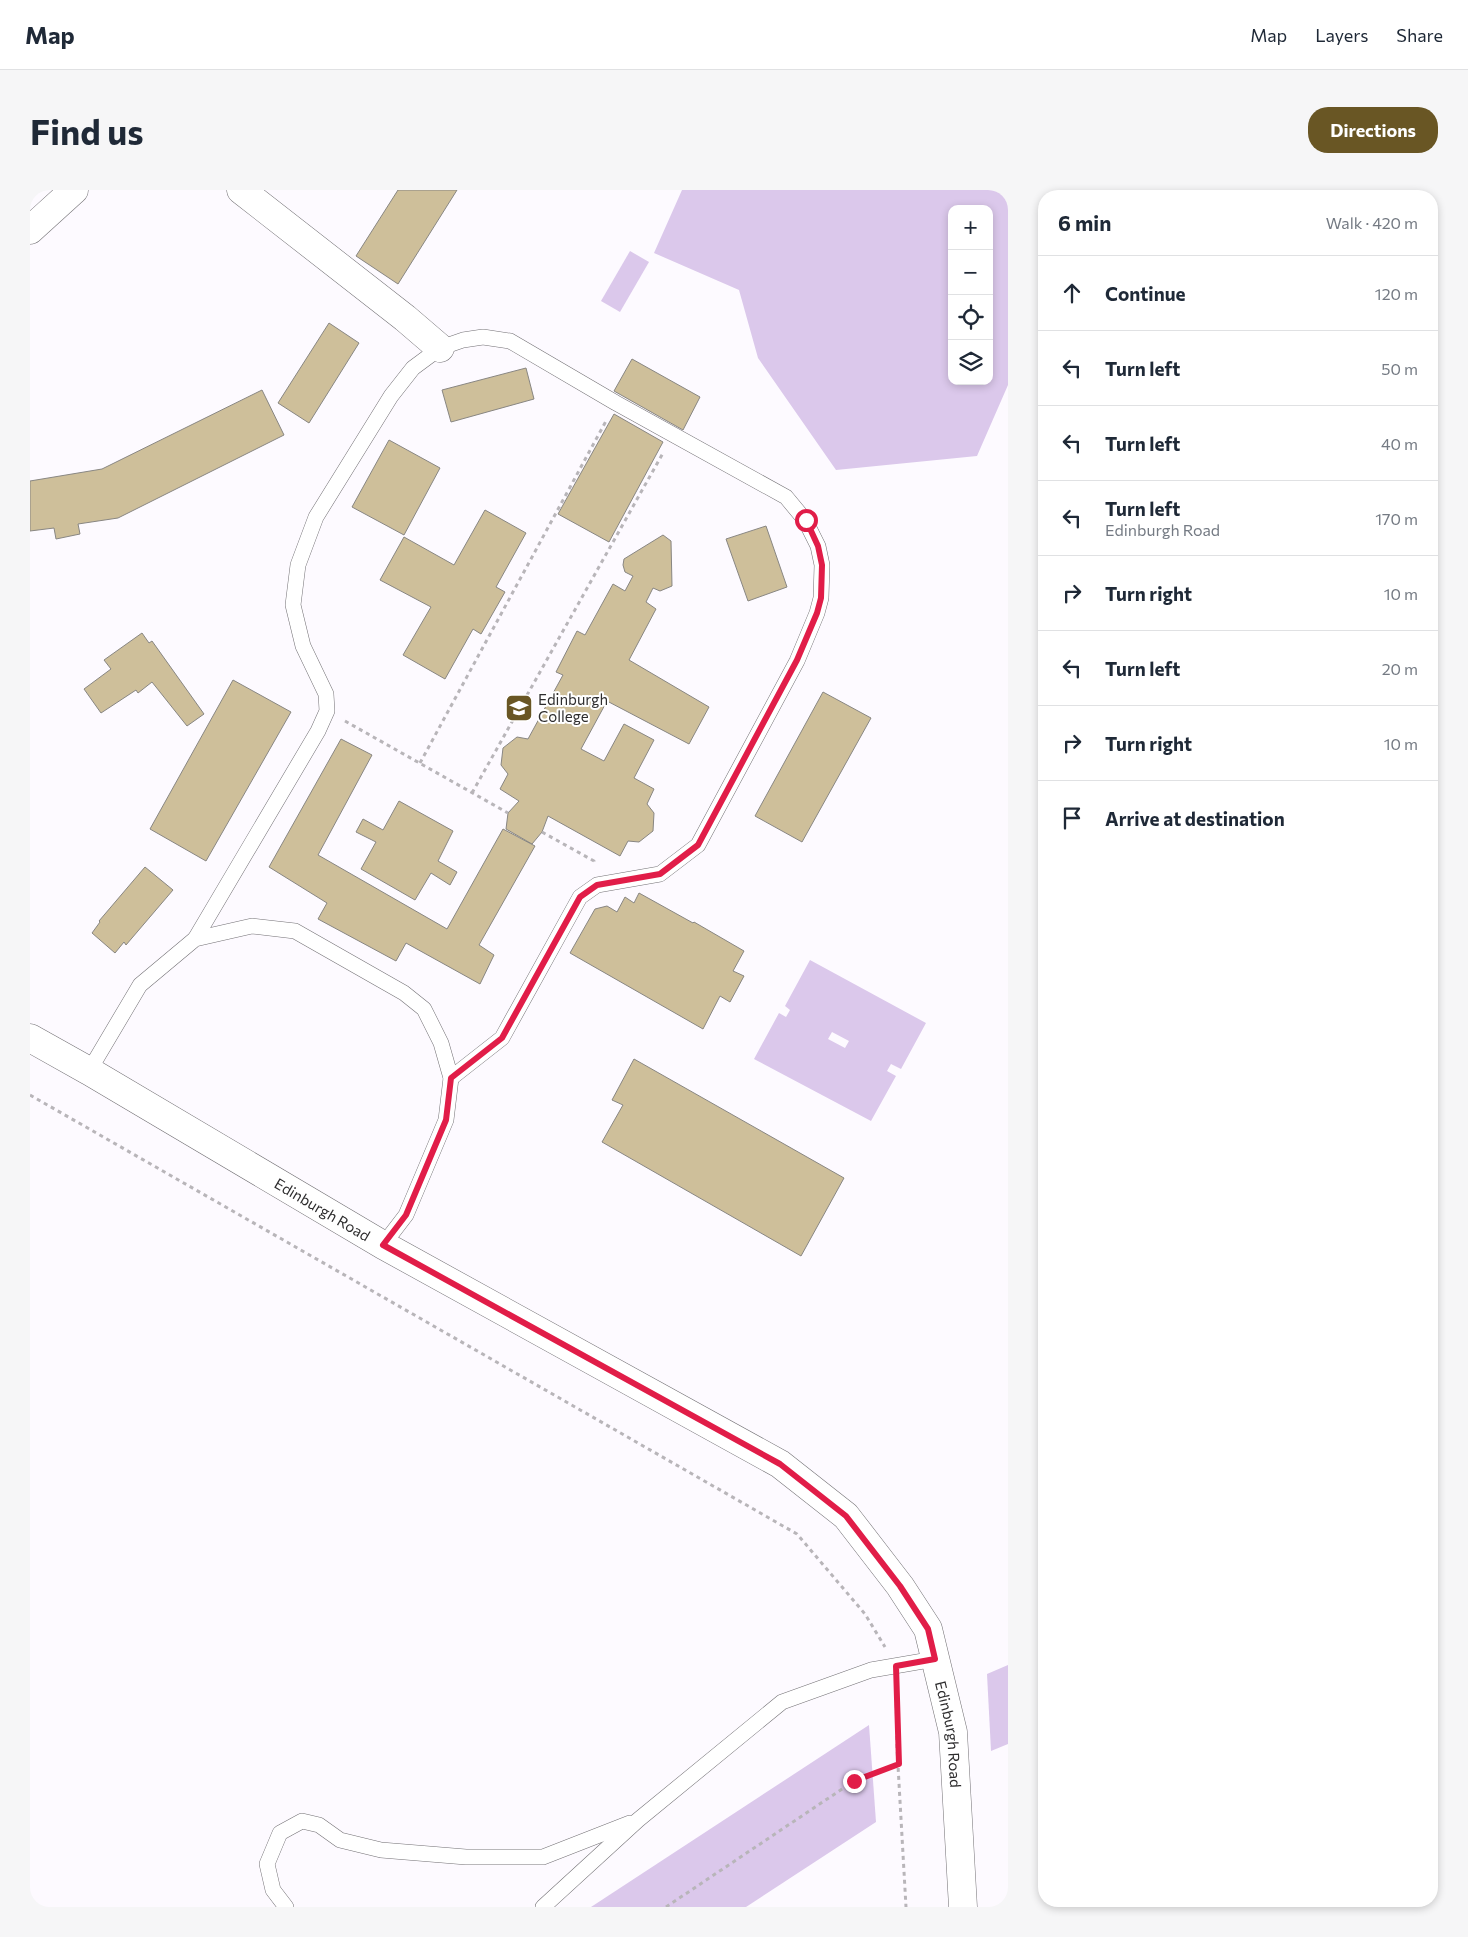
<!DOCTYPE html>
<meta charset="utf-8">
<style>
body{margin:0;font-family:Commissioner,sans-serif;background:#f6f6f7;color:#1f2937}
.controls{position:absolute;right:15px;top:15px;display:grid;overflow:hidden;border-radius:10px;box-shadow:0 2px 8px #0003}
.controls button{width:45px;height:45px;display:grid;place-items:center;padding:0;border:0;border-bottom:1px solid #e0e1e3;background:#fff;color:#1f2937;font:25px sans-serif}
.stop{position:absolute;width:15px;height:15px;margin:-11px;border:4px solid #e11d48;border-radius:50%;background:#fff}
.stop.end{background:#e11d48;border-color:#fff;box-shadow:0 1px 5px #0008}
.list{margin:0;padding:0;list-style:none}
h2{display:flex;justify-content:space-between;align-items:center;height:65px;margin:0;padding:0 20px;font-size:21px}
h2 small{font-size:16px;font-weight:400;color:#747a83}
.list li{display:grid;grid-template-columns:32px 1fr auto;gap:15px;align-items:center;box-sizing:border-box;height:75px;padding:0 20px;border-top:1px solid #e0e1e3}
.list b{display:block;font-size:19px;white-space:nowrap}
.list p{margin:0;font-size:16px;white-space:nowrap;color:#747a83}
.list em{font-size:16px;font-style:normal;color:#747a83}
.icon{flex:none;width:28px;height:28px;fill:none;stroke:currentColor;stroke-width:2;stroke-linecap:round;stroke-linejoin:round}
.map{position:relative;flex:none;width:978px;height:1717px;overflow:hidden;border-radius:20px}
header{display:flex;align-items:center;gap:30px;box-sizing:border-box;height:70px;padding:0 25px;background:#fff;border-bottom:1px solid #e0e1e3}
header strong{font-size:24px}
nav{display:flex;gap:28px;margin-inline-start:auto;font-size:18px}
.intro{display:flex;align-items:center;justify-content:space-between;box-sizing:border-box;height:120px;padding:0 30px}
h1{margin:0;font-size:35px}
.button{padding:12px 22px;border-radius:20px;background:#695624;color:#fff;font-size:18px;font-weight:700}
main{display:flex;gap:30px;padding:0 30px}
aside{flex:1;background:#fff;border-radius:20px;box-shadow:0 2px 8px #0003}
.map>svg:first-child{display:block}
.green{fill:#dbc8eb;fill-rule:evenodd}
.building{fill:#cebf9a;stroke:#888682}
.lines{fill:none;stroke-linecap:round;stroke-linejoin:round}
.lane-casing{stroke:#737175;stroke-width:16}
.street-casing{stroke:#737175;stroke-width:29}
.path{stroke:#b8b5b9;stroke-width:3;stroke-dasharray:4 4;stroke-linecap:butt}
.lane{stroke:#fff;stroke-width:15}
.street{stroke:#fff;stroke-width:28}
.route{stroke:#e11d48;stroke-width:6}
.labels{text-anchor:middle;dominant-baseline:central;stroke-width:4;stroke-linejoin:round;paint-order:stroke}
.poi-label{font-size:15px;fill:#2e2d2e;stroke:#fff;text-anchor:start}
.street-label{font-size:15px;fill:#2e2d2e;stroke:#fff}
</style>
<header>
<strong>Map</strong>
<nav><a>Map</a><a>Layers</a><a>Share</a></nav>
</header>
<div class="intro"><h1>Find us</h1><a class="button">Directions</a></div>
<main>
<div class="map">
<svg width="978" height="1717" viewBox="0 0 978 1717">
<rect width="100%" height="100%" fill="#fdfaff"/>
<g class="green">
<path d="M 652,0 L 978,0 L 978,195 L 947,266 L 806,280 L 728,168 L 709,100 L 624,63 ZM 922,19 L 959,19 L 959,191 L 922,191 Z"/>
<path d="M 600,61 L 619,72 L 590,122 L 571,111 Z"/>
<path d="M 780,770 L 896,833 L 871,879 L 861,874 L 857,881 L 866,886 L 841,931 L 724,869 L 749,823 L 756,827 L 760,820 L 755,816 ZM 802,842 L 819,851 L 815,858 L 798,849 Z"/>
<path d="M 978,1475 L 978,1554 L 961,1561 L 957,1484 Z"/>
<path d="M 839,1535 L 846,1632 L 716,1717 L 561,1717 Z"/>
</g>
<g class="building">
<path d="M 368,0 L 427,0 L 368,94 L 326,66 Z"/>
<path d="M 299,133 L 329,153 L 279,233 L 248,213 Z"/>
<path d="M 602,169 L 670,207 L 653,240 L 584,201 Z"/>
<path d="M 496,178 L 504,209 L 421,232 L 412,200 Z"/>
<path d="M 232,200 L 254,245 L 88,328 L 48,334 L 50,344 L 26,349 L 24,338 L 0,341 L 0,291 L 72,279 Z"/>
<path d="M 584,224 L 633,252 L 579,352 L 528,324 Z"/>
<path d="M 359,250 L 410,278 L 374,345 L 322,317 Z"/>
<path d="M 455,320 L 496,343 L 466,397 L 475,402 L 451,444 L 443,439 L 415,489 L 373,465 L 401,417 L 350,390 L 374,347 L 424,375 Z"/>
<path d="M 736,336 L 757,397 L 718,411 L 696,349 Z"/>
<path d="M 633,345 L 641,351 L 642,396 L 630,401 L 623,398 L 616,412 L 626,419 L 599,470 L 679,517 L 659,554 L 577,511 L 551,559 L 574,571 L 594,534 L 624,550 L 604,588 L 624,599 L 617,614 L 624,623 L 623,641 L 609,652 L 598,651 L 590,666 L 518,626 L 512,642 L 502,654 L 476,639 L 478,623 L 489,611 L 470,599 L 478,584 L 471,575 L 473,558 L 487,547 L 498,549 L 533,485 L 526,482 L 547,441 L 555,445 L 583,394 L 595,401 L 603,386 L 595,382 L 593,375 L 594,369 Z"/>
<path d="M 112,443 L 119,453 L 122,451 L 174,524 L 157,536 L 122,492 L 108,503 L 106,500 L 71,523 L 54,499 L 81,479 L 74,470 Z"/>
<path d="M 203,490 L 261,522 L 176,671 L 120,639 Z"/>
<path d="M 793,502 L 841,528 L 772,652 L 725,626 Z"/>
<path d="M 311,549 L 342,565 L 288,665 L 417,739 L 473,639 L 505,656 L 449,755 L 464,765 L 450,794 L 376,753 L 366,771 L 288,729 L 297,713 L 239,677 Z"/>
<path d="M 369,611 L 423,641 L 408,671 L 427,682 L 420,695 L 401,683 L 385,710 L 331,679 L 346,652 L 326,642 L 333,629 L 353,640 Z"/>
<path d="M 115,677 L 143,700 L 96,755 L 94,752 L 85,763 L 62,743 L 70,732 L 69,731 Z"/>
<path d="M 609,703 L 663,733 L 664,732 L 714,761 L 703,781 L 714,786 L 700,812 L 690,806 L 673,839 L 540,763 L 565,719 L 577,716 L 587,722 L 595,707 L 604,713 Z"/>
<path d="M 604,869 L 814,988 L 771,1066 L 572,952 L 593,915 L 582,910 Z"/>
</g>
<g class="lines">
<g class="lane-casing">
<g id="lane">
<path d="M 165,749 L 288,541 L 297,521 L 296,504 L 273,456 L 263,415 L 268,375 L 286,327 L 361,206 L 383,178 L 410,158 L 433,150 L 453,147 L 480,151 L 586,213 L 756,307 L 775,330 L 788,356 L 792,375 L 791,408 L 787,423 L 767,471 L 668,655 L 630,684 L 567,695 L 550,707 L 472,848 L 421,888"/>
<path d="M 59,881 L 110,795 L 165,749 L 222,736 L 265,741 L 374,803 L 394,819 L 411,853 L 421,888 L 416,930 L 376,1025 L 353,1055"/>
<path d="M 256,1717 L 243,1700 L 237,1674 L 250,1643 L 272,1631 L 289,1635 L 310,1650 L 351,1660 L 436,1667 L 513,1667 L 600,1633"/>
<path d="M 513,1717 L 608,1630 L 752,1512 L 841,1480 L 905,1469"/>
</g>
</g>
<g class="street-casing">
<g id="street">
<path d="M 211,0 L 375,128 L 410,158"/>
<path d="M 0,40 L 44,0"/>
<path id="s1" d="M 0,848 L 59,881 L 353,1055 L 750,1274 L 816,1326 L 870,1396 L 898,1439 L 923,1542 L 933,1717"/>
</g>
</g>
<g class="path">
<path d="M 315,531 L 478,623"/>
<path d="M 390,573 L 576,231"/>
<path d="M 442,603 L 633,263"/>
<path d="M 512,642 L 564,671 L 564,674"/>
<path d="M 0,905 L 767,1344 L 835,1424 L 855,1457"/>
<path d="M 866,1498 L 867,1558 L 876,1717"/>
<path d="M 636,1717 L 824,1591 L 869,1574"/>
</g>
<use href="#lane" class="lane"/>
<use href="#street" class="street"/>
</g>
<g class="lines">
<path class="route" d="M 776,330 L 788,356 L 792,375 L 791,408 L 787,423 L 767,470 L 668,655 L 630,684 L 567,695 L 550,707 L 472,848 L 421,888 L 416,930 L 376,1025 L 353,1055 L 750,1274 L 816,1326 L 870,1396 L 898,1439 L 905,1469 L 866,1476 L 869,1574 L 824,1591"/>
</g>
<defs>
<g id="school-square" transform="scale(1.4375)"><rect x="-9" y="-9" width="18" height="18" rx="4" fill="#695624" stroke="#fff"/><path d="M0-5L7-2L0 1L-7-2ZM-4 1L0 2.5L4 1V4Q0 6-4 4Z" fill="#fff"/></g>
</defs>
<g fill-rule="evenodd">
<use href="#school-square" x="489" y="518"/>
</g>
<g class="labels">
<g class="poi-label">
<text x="508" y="509">Edinburgh<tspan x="508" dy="17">College</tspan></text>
</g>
<g class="street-label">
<text stroke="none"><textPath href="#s1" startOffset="339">Edinburgh Road</textPath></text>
<text stroke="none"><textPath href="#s1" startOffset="1194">Edinburgh Road</textPath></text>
</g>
</g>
</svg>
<div class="controls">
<button>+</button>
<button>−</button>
<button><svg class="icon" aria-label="locate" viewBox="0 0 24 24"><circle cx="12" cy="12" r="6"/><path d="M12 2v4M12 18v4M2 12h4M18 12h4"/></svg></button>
<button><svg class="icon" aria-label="layers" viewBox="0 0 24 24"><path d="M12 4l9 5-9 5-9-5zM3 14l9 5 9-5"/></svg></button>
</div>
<div class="stop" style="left:776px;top:330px"></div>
<div class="stop end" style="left:824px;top:1591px"></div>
</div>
<aside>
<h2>6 min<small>Walk · 420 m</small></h2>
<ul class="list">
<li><svg class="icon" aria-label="ahead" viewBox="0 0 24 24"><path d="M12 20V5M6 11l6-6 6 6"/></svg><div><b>Continue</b></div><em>120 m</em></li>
<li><svg class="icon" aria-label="left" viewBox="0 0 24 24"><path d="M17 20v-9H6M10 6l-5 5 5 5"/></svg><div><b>Turn left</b></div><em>50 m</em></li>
<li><svg class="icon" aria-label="left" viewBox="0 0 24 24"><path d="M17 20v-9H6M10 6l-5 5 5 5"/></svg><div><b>Turn left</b></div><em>40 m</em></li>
<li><svg class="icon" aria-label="left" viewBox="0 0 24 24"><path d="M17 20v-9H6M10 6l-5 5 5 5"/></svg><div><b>Turn left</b><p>Edinburgh Road</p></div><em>170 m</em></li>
<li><svg class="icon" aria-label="right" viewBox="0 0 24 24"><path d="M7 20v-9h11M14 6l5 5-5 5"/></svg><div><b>Turn right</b></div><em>10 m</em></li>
<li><svg class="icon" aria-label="left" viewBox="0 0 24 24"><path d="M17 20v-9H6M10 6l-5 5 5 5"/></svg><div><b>Turn left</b></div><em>20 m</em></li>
<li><svg class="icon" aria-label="right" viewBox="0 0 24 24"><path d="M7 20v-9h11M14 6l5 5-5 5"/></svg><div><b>Turn right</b></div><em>10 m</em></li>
<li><svg class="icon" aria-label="arrive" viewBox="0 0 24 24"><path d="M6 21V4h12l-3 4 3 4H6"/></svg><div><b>Arrive at destination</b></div></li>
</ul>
</aside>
</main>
